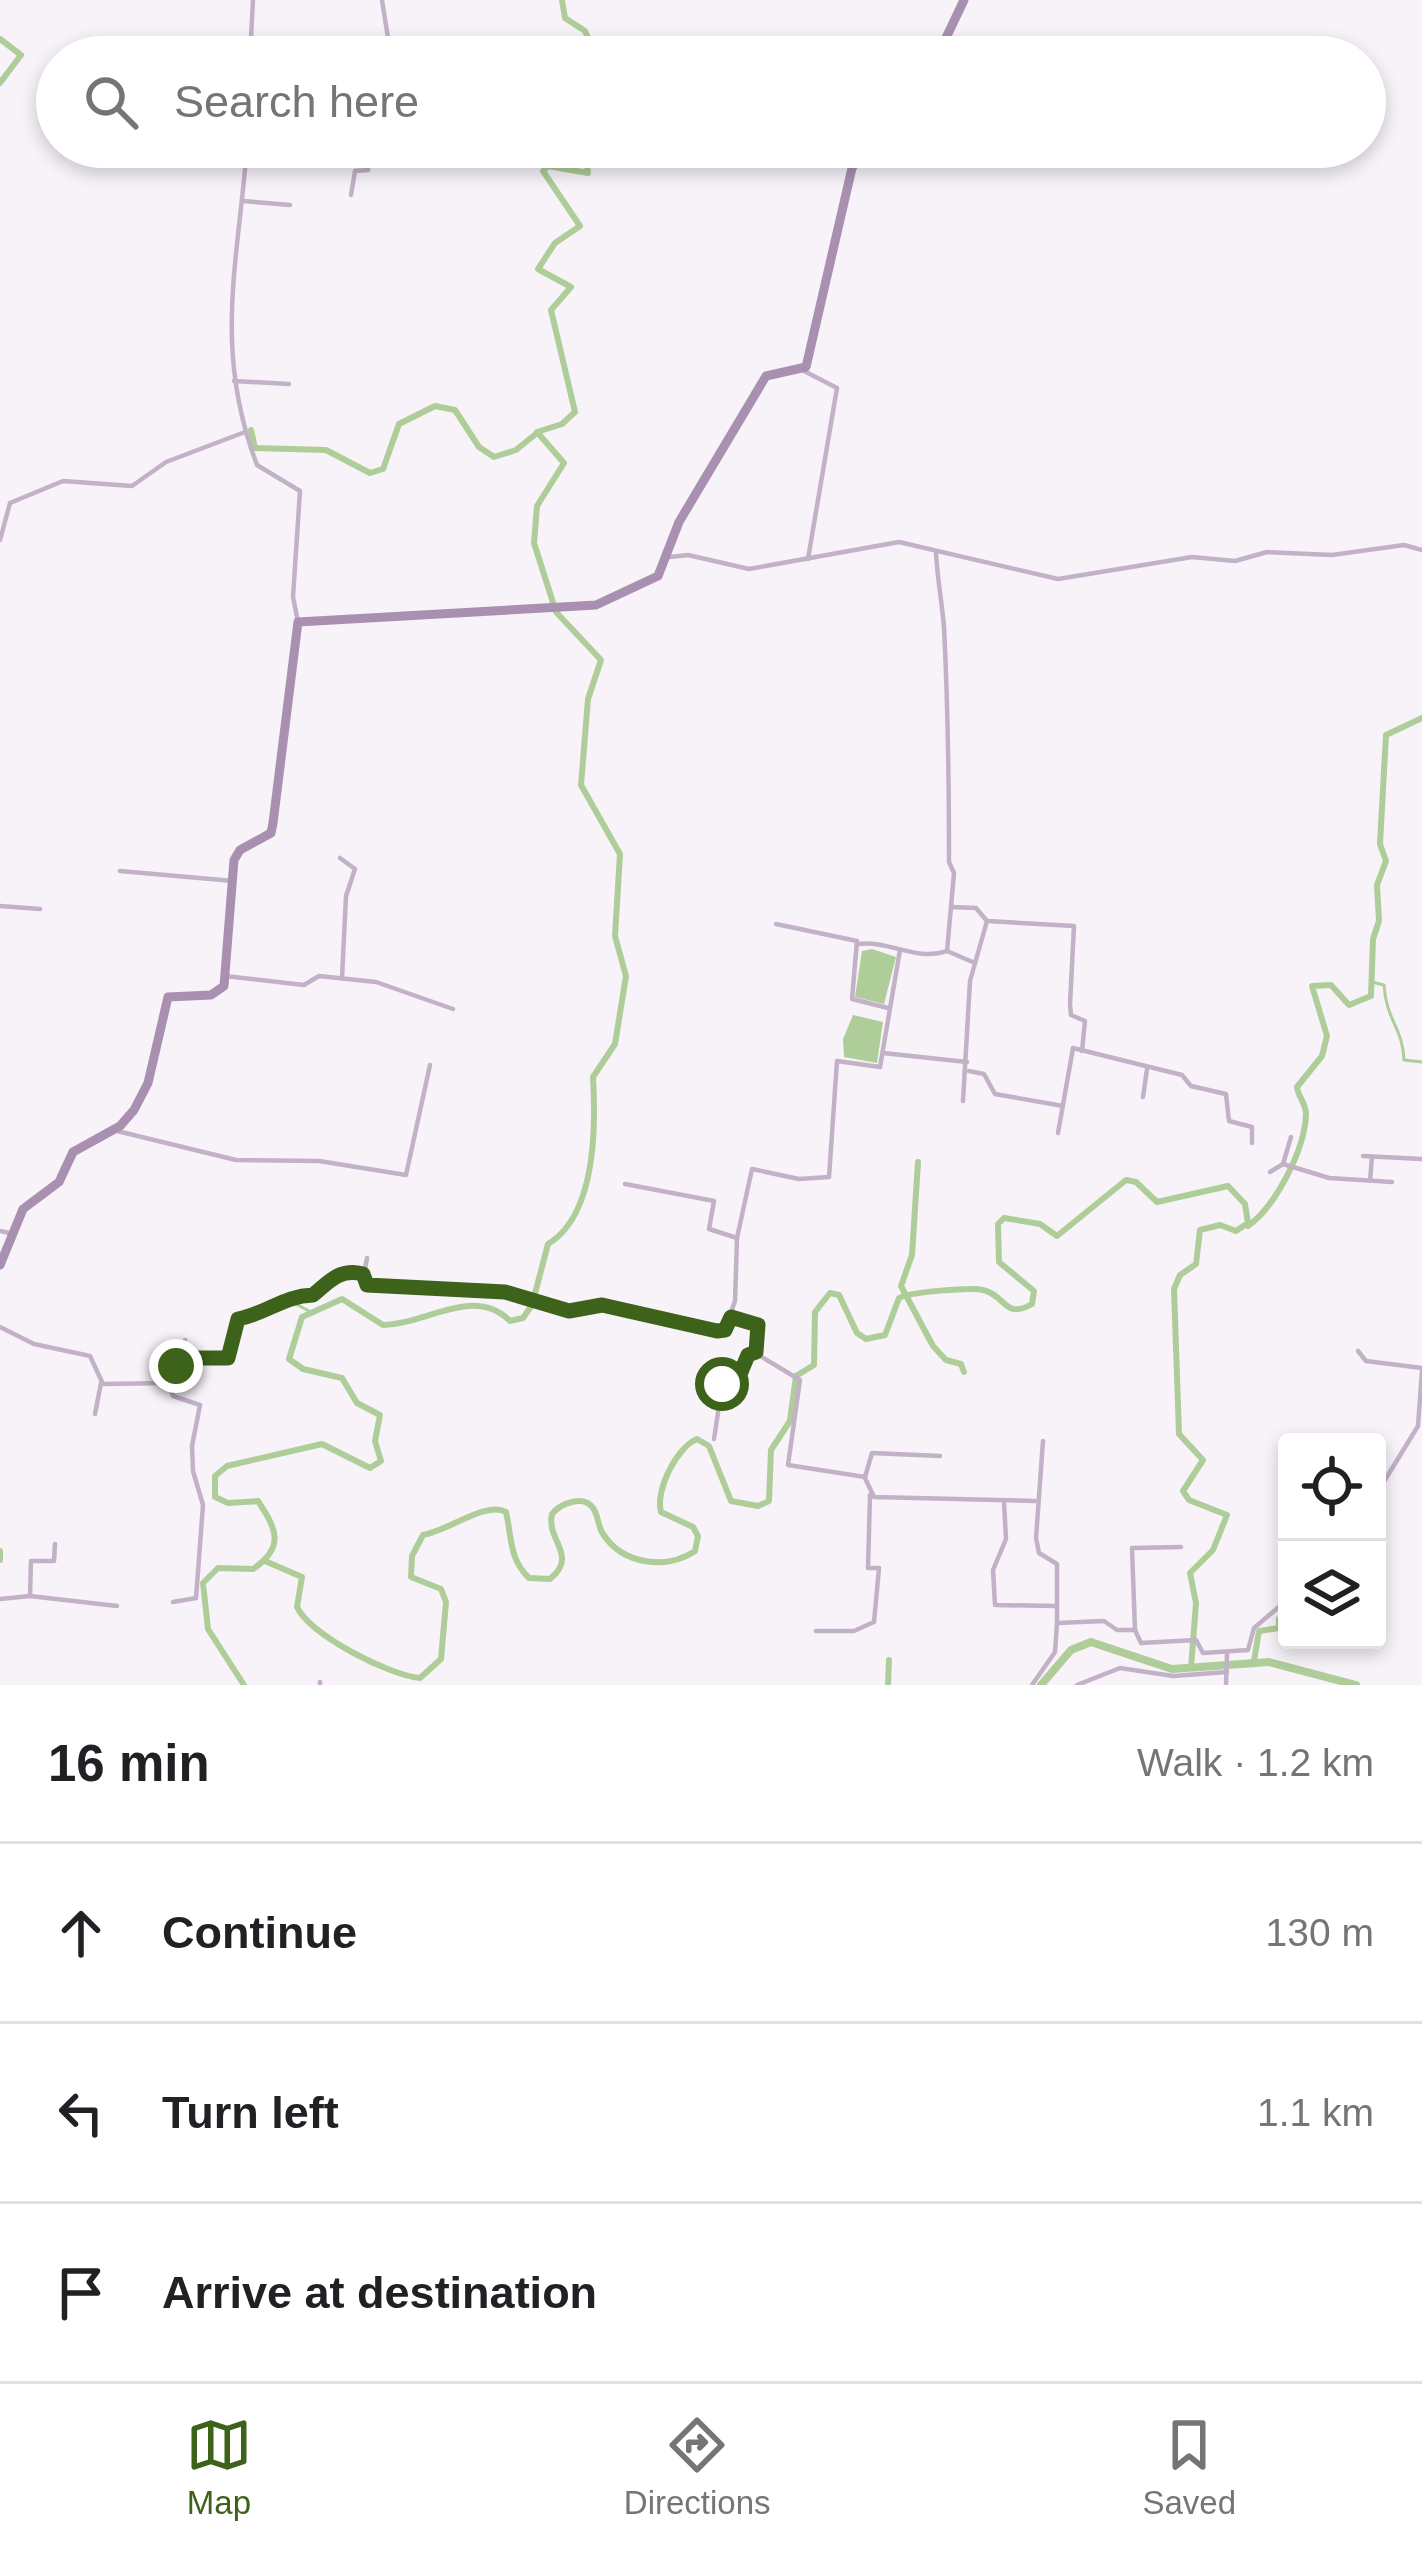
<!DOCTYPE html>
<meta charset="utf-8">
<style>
body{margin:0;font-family:Helvetica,sans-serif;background:#f6f6f6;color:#202124}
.controls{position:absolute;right:36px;bottom:36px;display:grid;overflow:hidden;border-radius:12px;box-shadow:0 6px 18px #0003}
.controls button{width:108px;height:108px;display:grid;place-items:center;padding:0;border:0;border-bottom:3px solid #e0e0e0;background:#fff;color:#202124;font:60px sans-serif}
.stop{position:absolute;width:36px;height:36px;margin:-27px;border:9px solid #3d621a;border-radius:50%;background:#fff}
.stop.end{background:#3d621a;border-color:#fff;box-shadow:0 3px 12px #0008}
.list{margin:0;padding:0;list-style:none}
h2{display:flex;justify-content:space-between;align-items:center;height:156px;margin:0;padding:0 48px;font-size:51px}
h2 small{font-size:39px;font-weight:400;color:#757577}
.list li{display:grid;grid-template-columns:78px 1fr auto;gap:36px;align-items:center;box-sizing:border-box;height:180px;padding:0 48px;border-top:3px solid #e0e0e0}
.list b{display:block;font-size:45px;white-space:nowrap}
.list em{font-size:39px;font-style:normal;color:#757577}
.icon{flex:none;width:66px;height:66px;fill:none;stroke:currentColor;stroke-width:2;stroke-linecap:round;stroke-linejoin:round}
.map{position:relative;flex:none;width:1422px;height:1685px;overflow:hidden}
.search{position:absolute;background:#fff;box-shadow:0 6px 18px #0003;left:36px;right:36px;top:36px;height:132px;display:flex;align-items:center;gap:30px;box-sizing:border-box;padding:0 42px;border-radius:66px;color:#757577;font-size:45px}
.sheet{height:696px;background:#fff}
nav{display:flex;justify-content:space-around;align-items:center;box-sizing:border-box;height:168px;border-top:3px solid #e0e0e0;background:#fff;font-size:33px;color:#757577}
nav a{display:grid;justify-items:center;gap:6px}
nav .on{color:#3d621a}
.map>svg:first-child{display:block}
.water{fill:#aecd99}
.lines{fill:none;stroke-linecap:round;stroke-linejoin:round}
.stream{stroke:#aecd99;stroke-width:3}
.canal{stroke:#aecd99;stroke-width:6}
.river{stroke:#aecd99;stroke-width:8}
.minor{stroke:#c2b1c7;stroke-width:4.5}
.secondary{stroke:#a990b0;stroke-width:9}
.route{stroke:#3d621a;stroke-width:15}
</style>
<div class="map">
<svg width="1422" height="1685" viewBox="0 0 1422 1685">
<rect width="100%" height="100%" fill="#f7f3f9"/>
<g class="water">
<path d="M 872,949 L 896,957 L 884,1004 L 855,997 L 862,951 Z"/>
<path d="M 853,1015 L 883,1022 L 877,1063 L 844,1057 L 843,1039 Z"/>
</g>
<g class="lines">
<g class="stream">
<path d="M 1372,982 L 1384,985 C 1386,1020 1403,1028 1404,1060 L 1422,1062"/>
<path d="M 281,1296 L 309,1311"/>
</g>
<g class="canal">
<path d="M 562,0 L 565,18 L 585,31 L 592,47 L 563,57"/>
<path d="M 0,39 L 21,55 L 0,83"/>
<path d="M 621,147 L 644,147"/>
<path d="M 251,430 L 255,448 L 326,450 L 370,473 L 383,469 L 399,424 L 435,406 L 455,410 L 479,447 L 494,457 L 516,450 L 537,433"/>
<path d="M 918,1162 L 912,1255 L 901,1286 L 933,1346 L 946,1360 L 961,1364 L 964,1372"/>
<path d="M 1248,1226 C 1276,1206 1305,1149 1306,1114 C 1306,1103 1298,1097 1297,1087 L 1322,1056 L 1327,1036 L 1312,986 L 1331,985 L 1349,1005 L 1371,996 L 1373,939 L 1379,921 L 1377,885 L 1386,861 L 1380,844 L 1386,735 L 1422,718"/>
<path d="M 0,1551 L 0,1560"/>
<path d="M 265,1561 L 302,1577 L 297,1607 C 311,1636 389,1675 420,1678 L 441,1659 L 446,1602 L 441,1589 L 411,1577 L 412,1556 L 423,1535 C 450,1530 486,1501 506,1512 C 512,1538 509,1559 529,1578 L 550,1579 C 579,1555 546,1541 552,1514 C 560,1504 583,1494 593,1508 C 598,1514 598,1527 603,1534 C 623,1565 667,1570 695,1551 L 698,1536 L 693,1527 L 661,1512 C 655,1490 677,1447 697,1439 L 709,1446 L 731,1501 L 758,1506 L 769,1501 L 771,1450 L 790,1421 L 796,1376 L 814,1365 L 815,1312 L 830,1293 L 839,1295 L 857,1333 L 866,1339 L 885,1335 L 899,1298 C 909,1292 972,1287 983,1290 C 1006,1295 1004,1320 1032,1304 L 1034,1291 L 999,1262 L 998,1224 L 1004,1218 L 1040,1224 L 1057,1236 L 1126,1180 L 1136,1182 L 1157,1202 L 1228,1186 L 1245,1204 L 1248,1223 L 1236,1231 L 1220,1225 L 1200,1230 L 1196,1264 L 1180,1275 L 1174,1289 L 1179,1434 L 1203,1460 L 1183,1491 L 1189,1500 L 1227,1515 L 1213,1550 L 1190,1573 L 1196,1603 L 1191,1668"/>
<path d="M 1254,1661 L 1259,1631 L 1279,1628 L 1279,1619"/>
<path d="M 244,1685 L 208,1629 L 203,1583 L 218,1568 L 253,1569 C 285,1547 277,1530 258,1501 L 228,1503 L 215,1497 L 215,1476 L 227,1466 L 322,1444 L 370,1468 L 381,1461 L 375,1441 L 380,1415 L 357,1403 L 342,1378 L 303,1369 L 289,1359 L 302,1317 L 342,1299 L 383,1325 C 428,1324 474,1285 510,1321 L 523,1318 L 532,1305 L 548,1244 C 596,1215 596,1128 593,1077 L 615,1044 L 626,976 L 615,936 L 620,854 L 581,785 L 588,699 L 601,660 L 556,612 L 534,543 L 537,506 L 564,463 L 537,432 L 562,424 L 575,412 L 551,310 L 571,287 L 538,269 L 555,243 L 580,226 L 543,171 L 548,166 L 588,173 L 585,147"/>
<path d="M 888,1685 L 889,1660"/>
</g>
<path class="river" d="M 1041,1685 L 1071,1650 L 1091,1642 L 1172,1669 L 1269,1662 L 1356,1685"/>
<g class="minor">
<path d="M 382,0 L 391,57"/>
<path d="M 250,57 L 253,0"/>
<path d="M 247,147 C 238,263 213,349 257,465 L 300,491 L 293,597 L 298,622"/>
<path d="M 351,195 L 355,171 L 368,170 L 371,147"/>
<path d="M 243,201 L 290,205"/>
<path d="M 804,371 L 837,388 L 808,559"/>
<path d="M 234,381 L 289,384"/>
<path d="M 0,540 L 10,503 L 63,481 L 132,486 L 166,462 L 245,432"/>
<path d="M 670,557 L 688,555 L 749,569 L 899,542 L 1058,579 L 1192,557 L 1235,561 L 1267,552 L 1332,555 L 1404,545 L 1422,550"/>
<path d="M 340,858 L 355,869 L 346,896 L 342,978"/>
<path d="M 120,871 L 233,881"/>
<path d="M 0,906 L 40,909"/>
<path d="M 951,907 L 976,908 L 987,921 L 1074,926 L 1070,1004 L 1071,1015 L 1085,1021 L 1082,1051"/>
<path d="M 776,924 L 857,941 L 852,999 L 888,1008"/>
<path d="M 858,944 C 890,940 916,962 947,951 L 954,873 L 949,862 C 949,784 948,706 944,627 C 942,602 937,577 936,552"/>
<path d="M 947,951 L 975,963"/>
<path d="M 225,976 L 304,985 L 319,976 L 376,982 L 453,1009"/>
<path d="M 883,1053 L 967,1062"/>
<path d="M 969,1071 L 984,1074 L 995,1094 L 1063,1106"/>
<path d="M 1143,1097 L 1147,1069"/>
<path d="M 963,1101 L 970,981 L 987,921"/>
<path d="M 113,1130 L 236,1160 L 319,1161 L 406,1175 L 430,1065"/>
<path d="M 1058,1133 L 1073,1048 L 1182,1075 L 1191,1086 L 1226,1094 L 1229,1121 L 1252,1127 L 1252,1143"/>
<path d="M 1363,1156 L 1422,1159"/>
<path d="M 1283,1164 L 1329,1178 L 1392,1182"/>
<path d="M 1270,1172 L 1283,1164 L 1291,1137"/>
<path d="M 1370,1181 L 1372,1157"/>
<path d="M 625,1184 L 714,1201 L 709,1229 L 737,1238"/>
<path d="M 0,1231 L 14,1234"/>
<path d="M 367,1258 L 363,1280 L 367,1285 L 505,1292 L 556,1309 L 602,1305 L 664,1322 L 725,1330 L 735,1301 L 737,1238 L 752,1169 L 799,1179 L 829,1177 L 837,1061 L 880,1067 L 900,950"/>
<path d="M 732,1317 L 758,1325 L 757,1354 L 800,1380 L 788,1465 L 865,1477 L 872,1453 L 940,1456"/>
<path d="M 0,1327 L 34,1344 L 90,1356 L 103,1384 L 169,1383 L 185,1358 L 228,1358 L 238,1319 C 269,1313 283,1296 313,1295 C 329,1282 339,1268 363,1273"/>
<path d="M 1358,1351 L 1366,1361 L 1422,1368"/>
<path d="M 185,1358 L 185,1340"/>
<path d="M 169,1383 L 173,1396 L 200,1405 L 192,1446 L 193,1471 L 203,1505 L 196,1598 L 173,1602"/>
<path d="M 95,1414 L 101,1383"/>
<path d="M 714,1439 L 723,1380 L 738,1379 L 748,1355 L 756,1351"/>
<path d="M 1043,1441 L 1036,1538 L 1039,1553 L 1057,1564 L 1057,1623"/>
<path d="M 864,1476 L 874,1497 L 1035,1501"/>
<path d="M 1377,1493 L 1418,1426 L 1422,1371"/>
<path d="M 1004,1502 L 1006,1539 L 993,1570 L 995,1605 L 1055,1606"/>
<path d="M 1377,1564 L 1383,1566"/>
<path d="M 30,1596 L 117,1606"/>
<path d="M 0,1599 L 30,1596 L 31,1561 L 54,1561 L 55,1544"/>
<path d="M 1135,1630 L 1132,1548 L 1181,1547"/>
<path d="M 816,1631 L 854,1631 L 874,1622 L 879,1568 L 868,1568 L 870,1495"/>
<path d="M 320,1685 L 320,1682"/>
<path d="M 1032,1685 L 1055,1652 L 1057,1623 L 1104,1621 L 1117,1630 L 1135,1630 L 1141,1643 L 1196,1640 L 1203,1653 L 1248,1650 L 1254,1628 L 1287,1600"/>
<path d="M 1077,1685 L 1120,1668 L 1173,1676 L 1227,1672"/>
<path d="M 1226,1685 L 1227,1653"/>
</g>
<g class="secondary">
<path d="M 944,57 L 945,40 L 964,0"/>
<path d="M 0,1265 L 23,1209 L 59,1182 L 73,1152 L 120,1126 L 134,1110 L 148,1083 L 168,997 L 211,995 L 224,986 L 234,860 L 240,850 L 271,833 L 273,823 L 298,622 L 596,605 L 658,576 L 679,522 L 766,376 L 806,367 L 852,168 L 868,147"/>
</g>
</g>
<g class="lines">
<path class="route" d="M 176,1366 L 184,1358 L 228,1358 L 238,1319 C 268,1313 283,1296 313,1295 C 329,1282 339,1268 363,1274 L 367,1285 L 505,1292 L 569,1311 L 602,1305 L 717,1331 L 725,1330 L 731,1317 L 758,1325 L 756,1352 L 748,1355 L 738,1379 L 727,1378 L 722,1384"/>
</g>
</svg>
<div class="controls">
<button><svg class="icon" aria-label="locate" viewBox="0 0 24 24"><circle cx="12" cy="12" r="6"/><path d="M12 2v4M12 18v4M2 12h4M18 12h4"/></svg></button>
<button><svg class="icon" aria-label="layers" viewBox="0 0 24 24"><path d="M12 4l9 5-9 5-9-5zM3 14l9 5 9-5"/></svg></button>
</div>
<div class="stop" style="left:722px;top:1384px"></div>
<div class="stop end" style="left:176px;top:1366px"></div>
<div class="search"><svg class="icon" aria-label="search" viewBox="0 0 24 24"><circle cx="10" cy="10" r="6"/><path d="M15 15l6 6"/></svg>Search here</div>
</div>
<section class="sheet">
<h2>16 min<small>Walk · 1.2 km</small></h2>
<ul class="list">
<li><svg class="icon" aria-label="ahead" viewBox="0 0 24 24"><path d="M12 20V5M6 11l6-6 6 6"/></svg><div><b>Continue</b></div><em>130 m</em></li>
<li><svg class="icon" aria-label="left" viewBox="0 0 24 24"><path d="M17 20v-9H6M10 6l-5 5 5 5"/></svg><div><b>Turn left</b></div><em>1.1 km</em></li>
<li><svg class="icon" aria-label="arrive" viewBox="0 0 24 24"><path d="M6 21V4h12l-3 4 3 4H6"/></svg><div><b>Arrive at destination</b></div></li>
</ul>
</section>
<nav>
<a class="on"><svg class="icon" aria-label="map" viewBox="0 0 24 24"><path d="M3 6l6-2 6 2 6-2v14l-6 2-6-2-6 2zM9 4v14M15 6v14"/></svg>Map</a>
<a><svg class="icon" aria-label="directions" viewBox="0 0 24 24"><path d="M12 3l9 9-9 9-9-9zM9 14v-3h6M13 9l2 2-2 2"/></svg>Directions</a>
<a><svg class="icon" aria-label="saved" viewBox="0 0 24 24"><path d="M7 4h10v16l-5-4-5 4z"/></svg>Saved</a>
</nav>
